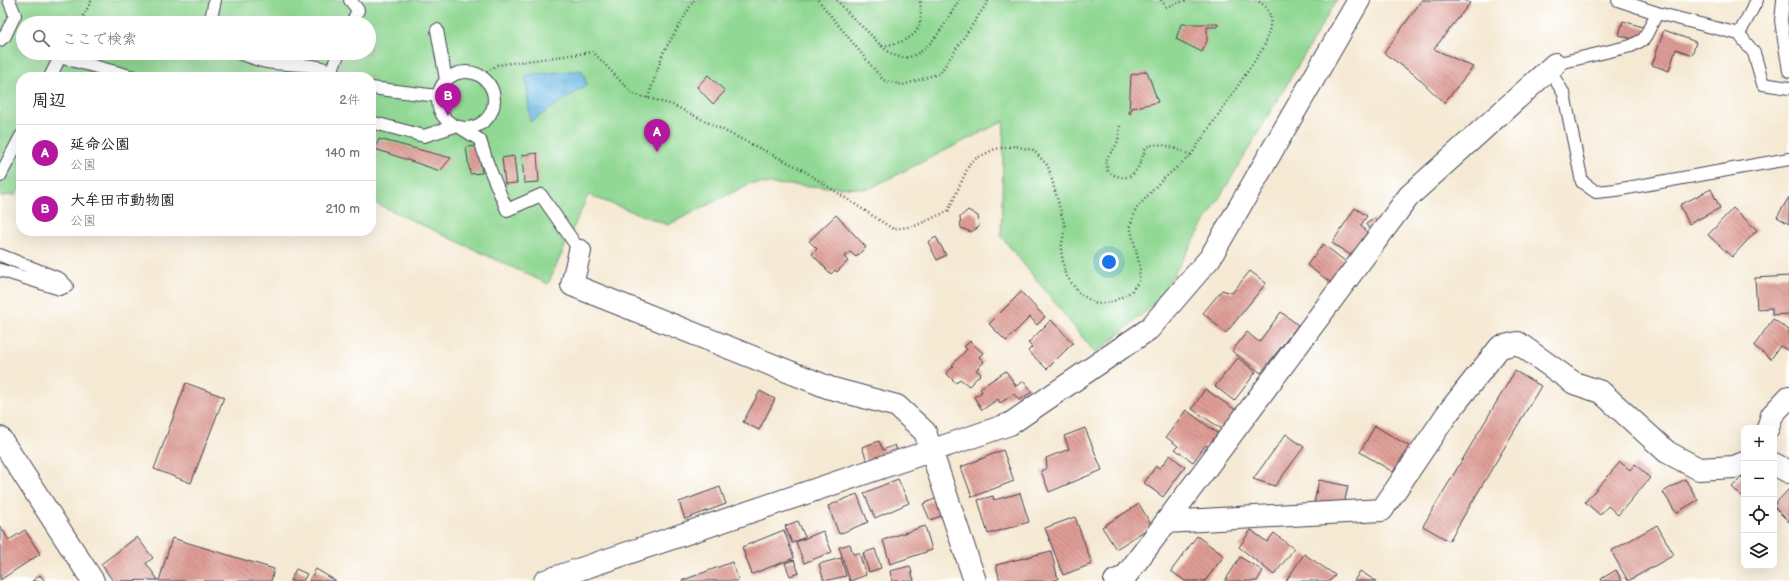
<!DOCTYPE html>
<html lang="ja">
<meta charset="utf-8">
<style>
body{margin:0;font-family:"Balsamiq Sans","Klee One",sans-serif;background:#f2f2f2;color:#202124}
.controls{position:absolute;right:12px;bottom:12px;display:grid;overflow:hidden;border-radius:8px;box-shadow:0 4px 16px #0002}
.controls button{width:36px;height:36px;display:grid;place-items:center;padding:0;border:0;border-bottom:1px solid #e0e0e0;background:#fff;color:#202124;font:20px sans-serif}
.you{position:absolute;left:1109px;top:262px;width:14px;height:14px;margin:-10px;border:3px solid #fff;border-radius:50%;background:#1a73e8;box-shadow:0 0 0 6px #1a73e833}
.badge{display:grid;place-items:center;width:26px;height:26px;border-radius:50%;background:#b5179e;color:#fff;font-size:13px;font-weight:700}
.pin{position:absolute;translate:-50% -33px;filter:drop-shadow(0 1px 2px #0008)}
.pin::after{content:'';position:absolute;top:21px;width:14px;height:12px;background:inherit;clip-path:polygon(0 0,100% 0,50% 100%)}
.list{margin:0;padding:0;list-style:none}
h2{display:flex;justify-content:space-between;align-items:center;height:52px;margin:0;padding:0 16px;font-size:17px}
h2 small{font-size:13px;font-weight:400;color:#757577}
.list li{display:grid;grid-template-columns:26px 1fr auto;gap:12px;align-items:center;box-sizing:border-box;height:56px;padding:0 16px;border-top:1px solid #e0e0e0}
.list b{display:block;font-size:15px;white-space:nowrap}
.list p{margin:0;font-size:13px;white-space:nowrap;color:#757577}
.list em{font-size:13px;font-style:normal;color:#757577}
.icon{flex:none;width:22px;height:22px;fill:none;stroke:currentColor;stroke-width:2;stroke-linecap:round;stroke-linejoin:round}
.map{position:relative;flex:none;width:1789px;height:581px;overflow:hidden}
.search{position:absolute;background:#fff;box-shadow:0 4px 16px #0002;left:16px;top:16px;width:360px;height:44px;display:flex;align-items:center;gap:10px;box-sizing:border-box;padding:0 14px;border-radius:22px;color:#757577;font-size:15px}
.panel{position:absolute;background:#fff;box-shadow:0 4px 16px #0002;left:16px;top:72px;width:360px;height:164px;border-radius:16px}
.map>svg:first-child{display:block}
.park{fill:#90d893;stroke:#597d67;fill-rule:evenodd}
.water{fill:url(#water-ripples);stroke:#446c8e}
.building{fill:url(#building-back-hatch)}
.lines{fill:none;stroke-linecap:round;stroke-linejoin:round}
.service-casing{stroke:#424052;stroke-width:14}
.minor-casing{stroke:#424052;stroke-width:24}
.path{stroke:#424052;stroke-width:2.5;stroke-dasharray:1 3;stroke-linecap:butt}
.service{stroke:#fff;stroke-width:12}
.minor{stroke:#fff;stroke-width:22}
</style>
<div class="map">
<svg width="1789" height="581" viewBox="0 0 1789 581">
<defs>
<pattern id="water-ripples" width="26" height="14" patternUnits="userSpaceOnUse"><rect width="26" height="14" fill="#67b7e2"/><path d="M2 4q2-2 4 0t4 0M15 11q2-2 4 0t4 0" fill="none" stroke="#5494b8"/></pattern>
<pattern id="building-back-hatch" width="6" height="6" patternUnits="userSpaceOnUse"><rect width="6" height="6" fill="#df9d95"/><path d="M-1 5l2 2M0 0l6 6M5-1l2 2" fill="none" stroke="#b4807b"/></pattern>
</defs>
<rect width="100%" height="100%" fill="#fff"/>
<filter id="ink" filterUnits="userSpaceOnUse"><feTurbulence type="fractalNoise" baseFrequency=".025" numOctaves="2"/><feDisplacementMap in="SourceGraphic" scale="8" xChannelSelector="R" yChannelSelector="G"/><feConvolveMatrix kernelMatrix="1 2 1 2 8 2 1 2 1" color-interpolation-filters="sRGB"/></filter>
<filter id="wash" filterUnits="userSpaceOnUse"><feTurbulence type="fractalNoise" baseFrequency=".012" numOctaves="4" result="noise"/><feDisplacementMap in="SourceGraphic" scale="16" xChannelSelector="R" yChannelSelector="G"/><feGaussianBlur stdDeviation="0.9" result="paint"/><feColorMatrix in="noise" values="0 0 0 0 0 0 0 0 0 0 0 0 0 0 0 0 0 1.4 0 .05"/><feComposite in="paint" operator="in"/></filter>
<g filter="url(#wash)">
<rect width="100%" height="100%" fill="#f5e9d3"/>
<path class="park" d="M 0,0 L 1337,0 L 1158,301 L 1096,354 L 1001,236 L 1004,121 L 868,189 L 751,183 L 668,225 L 588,195 L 548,284 L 371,201 L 371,77 L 21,77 L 21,185 L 16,195 L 0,196 ZM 23,23 L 369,23 L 369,53 L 23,53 Z"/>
<path class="water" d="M 582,70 L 587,85 L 530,122 L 526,75 Z"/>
<g id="blocks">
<g class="building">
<path d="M 1422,0 L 1464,0 L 1470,3 L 1434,49 L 1473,67 L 1444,103 L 1415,75 L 1384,53 Z"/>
<path d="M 1623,21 L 1646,28 L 1642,42 L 1619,35 Z"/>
<path d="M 1181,24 L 1218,24 L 1218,27 L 1207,27 L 1207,41 L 1202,52 L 1176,39 Z"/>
<path d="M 1664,30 L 1696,42 L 1692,55 L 1676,49 L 1669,71 L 1652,65 Z"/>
<path d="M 1147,71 L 1158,102 L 1132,108 L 1130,114 L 1129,113 L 1131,75 Z"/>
<path d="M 708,75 L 725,91 L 713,104 L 697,87 Z"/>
<path d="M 379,139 L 451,158 L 440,171 L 375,149 Z"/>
<path d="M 478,146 L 482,173 L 470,174 L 466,147 Z"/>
<path d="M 537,153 L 539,182 L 524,183 L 522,155 Z"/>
<path d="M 514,156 L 517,183 L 505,184 L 502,158 Z"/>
<path d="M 1711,189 L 1720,208 L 1689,224 L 1680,205 Z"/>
<path d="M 1789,197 L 1789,224 L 1777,217 Z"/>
<path d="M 1355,208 L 1367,216 L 1361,225 L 1373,240 L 1352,256 L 1332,243 Z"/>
<path d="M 1733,208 L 1757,230 L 1732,257 L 1708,235 Z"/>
<path d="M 968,210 L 978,216 L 979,227 L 971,232 L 961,228 L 960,217 Z"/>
<path d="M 836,215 L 866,247 L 856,257 L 850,252 L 844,257 L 848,261 L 837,272 L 835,270 L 831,274 L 812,254 L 817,249 L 809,241 Z"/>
<path d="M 1375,218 L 1388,239 L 1380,247 L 1366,224 Z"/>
<path d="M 936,237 L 946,255 L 937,260 L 928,242 Z"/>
<path d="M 1323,244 L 1350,265 L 1334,285 L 1307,265 Z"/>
<path d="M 1250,271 L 1266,283 L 1226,333 L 1203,313 L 1222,290 L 1232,293 Z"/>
<path d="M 1789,276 L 1789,314 L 1772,315 L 1772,308 L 1757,309 L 1755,278 Z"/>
<path d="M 1021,292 L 1045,317 L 1037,325 L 1030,317 L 1006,341 L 989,324 Z"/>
<path d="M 1281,312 L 1298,325 L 1261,373 L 1232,351 L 1247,332 L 1259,342 Z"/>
<path d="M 1773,319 L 1789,330 L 1789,351 L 1780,346 L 1771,359 L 1754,346 Z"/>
<path d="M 1051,320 L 1073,343 L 1047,369 L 1028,351 L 1032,347 L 1028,343 Z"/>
<path d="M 970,341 L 983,353 L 979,357 L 984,362 L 976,370 L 981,374 L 969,386 L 960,379 L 956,383 L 946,373 L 954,366 L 952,365 L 967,349 L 964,347 Z"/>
<path d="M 1238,358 L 1256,372 L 1234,401 L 1215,386 Z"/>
<path d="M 1006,371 L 1016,386 L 1024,381 L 1032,392 L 1019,400 L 1014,394 L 1000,403 L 998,399 L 982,410 L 974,397 L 982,392 L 980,388 Z"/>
<path d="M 1515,371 L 1541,386 L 1449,541 L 1423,526 Z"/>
<path d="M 186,383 L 224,397 L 191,483 L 154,469 Z"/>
<path d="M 1205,389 L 1237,411 L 1225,431 L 1192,409 Z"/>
<path d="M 760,391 L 775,399 L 759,430 L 743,422 Z"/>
<path d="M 1186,410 L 1224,438 L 1215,451 L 1206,445 L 1193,462 L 1175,449 L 1178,446 L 1166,437 Z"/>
<path d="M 1375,426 L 1409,446 L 1393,472 L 1360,452 Z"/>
<path d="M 1085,428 L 1102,470 L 1049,492 L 1041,471 L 1047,468 L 1046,458 L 1069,449 L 1064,436 Z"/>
<path d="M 1286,434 L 1304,447 L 1275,486 L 1253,479 Z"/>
<path d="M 879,441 L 883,450 L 895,445 L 900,458 L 870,469 L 862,447 Z"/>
<path d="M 1003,450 L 1014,481 L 972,497 L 961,467 Z"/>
<path d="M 1170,455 L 1185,467 L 1163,497 L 1144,483 L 1156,466 L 1160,468 Z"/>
<path d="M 1620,462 L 1630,470 L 1635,464 L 1650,478 L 1618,515 L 1608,506 L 1600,515 L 1585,502 Z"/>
<path d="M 1744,475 L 1744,499 L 1732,487 Z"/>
<path d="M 898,479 L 909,503 L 875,518 L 864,493 Z"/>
<path d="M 1685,479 L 1698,500 L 1676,513 L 1663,492 Z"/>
<path d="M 1319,480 L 1348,486 L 1343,509 L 1314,503 Z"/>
<path d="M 720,487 L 726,504 L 685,519 L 679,502 Z"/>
<path d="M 1789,489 L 1789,522 L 1774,507 L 1774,505 Z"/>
<path d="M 1020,493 L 1029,522 L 988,534 L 978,500 L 993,496 L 994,500 Z"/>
<path d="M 857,494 L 868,522 L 839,534 L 828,506 Z"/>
<path d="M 947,494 L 954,511 L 930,520 L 923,504 Z"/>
<path d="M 1139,504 L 1152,526 L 1116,549 L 1102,527 Z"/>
<path d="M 1075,517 L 1092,564 L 1063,575 L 1045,528 Z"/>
<path d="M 798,521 L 805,537 L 792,543 L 785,526 Z"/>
<path d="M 1657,525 L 1674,555 L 1628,581 L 1611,551 Z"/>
<path d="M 0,526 L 9,540 L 25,530 L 40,554 L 0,580 Z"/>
<path d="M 925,526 L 932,550 L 890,564 L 883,540 Z"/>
<path d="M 784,530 L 794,558 L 752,574 L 742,547 Z"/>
<path d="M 1251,530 L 1267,542 L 1274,533 L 1294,549 L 1274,575 L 1239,547 Z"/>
<path d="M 823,531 L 832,552 L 804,563 L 796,542 Z"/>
<path d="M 1197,536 L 1224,556 L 1205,581 L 1185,581 L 1171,571 Z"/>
<path d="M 137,537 L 153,558 L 146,563 L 158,580 L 113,581 L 101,564 Z"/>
<path d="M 172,538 L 274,569 L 271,581 L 159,581 Z"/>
<path d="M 850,544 L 853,554 L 859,553 L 866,575 L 850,581 L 839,547 Z"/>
<path d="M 875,549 L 881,568 L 869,572 L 863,553 Z"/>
<path d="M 1051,551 L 1058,579 L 1050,581 L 1000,581 L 996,565 Z"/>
<path d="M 1304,554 L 1335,575 L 1330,581 L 1286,581 Z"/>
<path d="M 1240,557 L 1263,571 L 1257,581 L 1225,581 Z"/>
<path d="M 841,558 L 846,576 L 824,581 L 819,564 Z"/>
<path d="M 794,560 L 799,573 L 790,576 L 785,563 Z"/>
<path d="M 732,562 L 739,581 L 681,581 Z"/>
<path d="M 910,566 L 914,581 L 892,581 L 890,571 Z"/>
<path d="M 296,569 L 307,574 L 303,581 L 290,581 Z"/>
<path d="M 316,569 L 336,581 L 309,581 Z"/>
<path d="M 1616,570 L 1622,581 L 1602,581 L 1601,579 Z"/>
<path d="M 1360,571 L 1376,581 L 1354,581 Z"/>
<path d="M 40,575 L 45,581 L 32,581 Z"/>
</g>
</g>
</g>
<g filter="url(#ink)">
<use href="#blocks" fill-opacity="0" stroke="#424052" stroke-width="1"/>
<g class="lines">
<g class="service-casing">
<g id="service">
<path d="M 350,0 L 358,10 L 352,23"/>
<path d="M 1618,0 L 1657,13 L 1739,34 L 1754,53 L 1763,84 L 1789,88"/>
<path d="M 1783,0 L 1781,21 L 1789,71"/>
<path d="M 210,23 L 215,0"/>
<path d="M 437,30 L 446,80"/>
<path d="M 1739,34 L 1757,0"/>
<path d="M 0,40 L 5,36 L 15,15 L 9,0"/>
<path d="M 239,53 C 248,56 257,60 266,62 C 290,67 318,60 339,77"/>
<path d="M 1555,64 L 1631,46 L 1644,39 L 1657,13"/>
<path d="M 1549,69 L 1564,94 L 1582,182 L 1596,192 L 1616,190 L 1789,159"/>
<path d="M 331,71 L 339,53"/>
<circle cx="466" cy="100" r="28"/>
<path d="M 50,77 L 60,57 L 134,77"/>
<path d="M 371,88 L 438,96"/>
<path d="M 371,122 L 424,136 L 455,126"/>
<path d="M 461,128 L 480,140 L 488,165 L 507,210 L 541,195 L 580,251"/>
<path d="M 0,176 L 21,136"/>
<path d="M 0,255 L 60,279 L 67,286 L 60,289 L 0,270"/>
</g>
</g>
<g class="minor-casing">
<g id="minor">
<path d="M 580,251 L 572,285 L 830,388 L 897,406 L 925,432 L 975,581"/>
<path d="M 1768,428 L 1772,415 L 1789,397"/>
<path d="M 0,438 L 93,581"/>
<path d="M 1774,464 L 1789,472"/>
<path d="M 1166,522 L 1382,510 L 1447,414 L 1500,347 L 1518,343 L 1574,383 L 1601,392 L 1667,452 L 1699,469 L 1734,467 L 1744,463"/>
<path d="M 545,581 L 1010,424 L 1149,329 L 1210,258 L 1359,0"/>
<path d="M 1115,581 L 1125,577 L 1409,196 L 1555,64"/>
</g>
</g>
<g class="path">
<path d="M 818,0 L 883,80 L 903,85 L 940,73 L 989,0"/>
<path d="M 837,0 C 846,12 858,23 869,33 C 876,40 883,49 892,54 C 922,71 947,20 959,0"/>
<path d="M 1161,0 L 1166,7 L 1187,0"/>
<path d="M 79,23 L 92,0"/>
<path d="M 882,46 C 914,41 924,33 920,0"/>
<path d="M 480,76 L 497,65 L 593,52 L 633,94 L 673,105 L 801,169 L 893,229 L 915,226 L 948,211 L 971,161 L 995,149 L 1014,146 L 1033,150 L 1048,166 L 1065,226 L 1061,250 L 1065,274 L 1079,293 L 1096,304 L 1112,302 L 1131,292 L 1139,281 L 1140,267 L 1130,226 L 1136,209 L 1160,182 L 1191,155 L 1264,47 C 1270,28 1278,12 1256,0"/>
<path d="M 648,98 L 663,53 L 694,0"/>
<path d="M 1120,126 C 1119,131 1119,138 1117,143 C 1111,157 1103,153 1108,172 C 1134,187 1139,167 1146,147 C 1161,140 1177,150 1191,155"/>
</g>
<use href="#service" class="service"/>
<use href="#minor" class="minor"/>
</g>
</g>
</svg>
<div class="controls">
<button>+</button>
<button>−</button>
<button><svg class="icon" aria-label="locate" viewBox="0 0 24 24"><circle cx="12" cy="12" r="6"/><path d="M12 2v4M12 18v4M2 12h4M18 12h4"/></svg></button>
<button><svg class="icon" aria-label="layers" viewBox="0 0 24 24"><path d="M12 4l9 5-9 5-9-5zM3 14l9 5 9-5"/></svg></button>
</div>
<div class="you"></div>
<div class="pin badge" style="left:657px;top:152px">A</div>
<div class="pin badge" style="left:448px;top:116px">B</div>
<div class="search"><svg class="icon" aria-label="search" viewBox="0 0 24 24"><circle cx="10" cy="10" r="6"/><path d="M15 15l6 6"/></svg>ここで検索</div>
<section class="panel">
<h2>周辺<small>2件</small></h2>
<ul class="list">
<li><span class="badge">A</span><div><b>延命公園</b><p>公園</p></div><em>140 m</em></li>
<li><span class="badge">B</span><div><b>大牟田市動物園</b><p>公園</p></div><em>210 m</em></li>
</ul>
</section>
</div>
